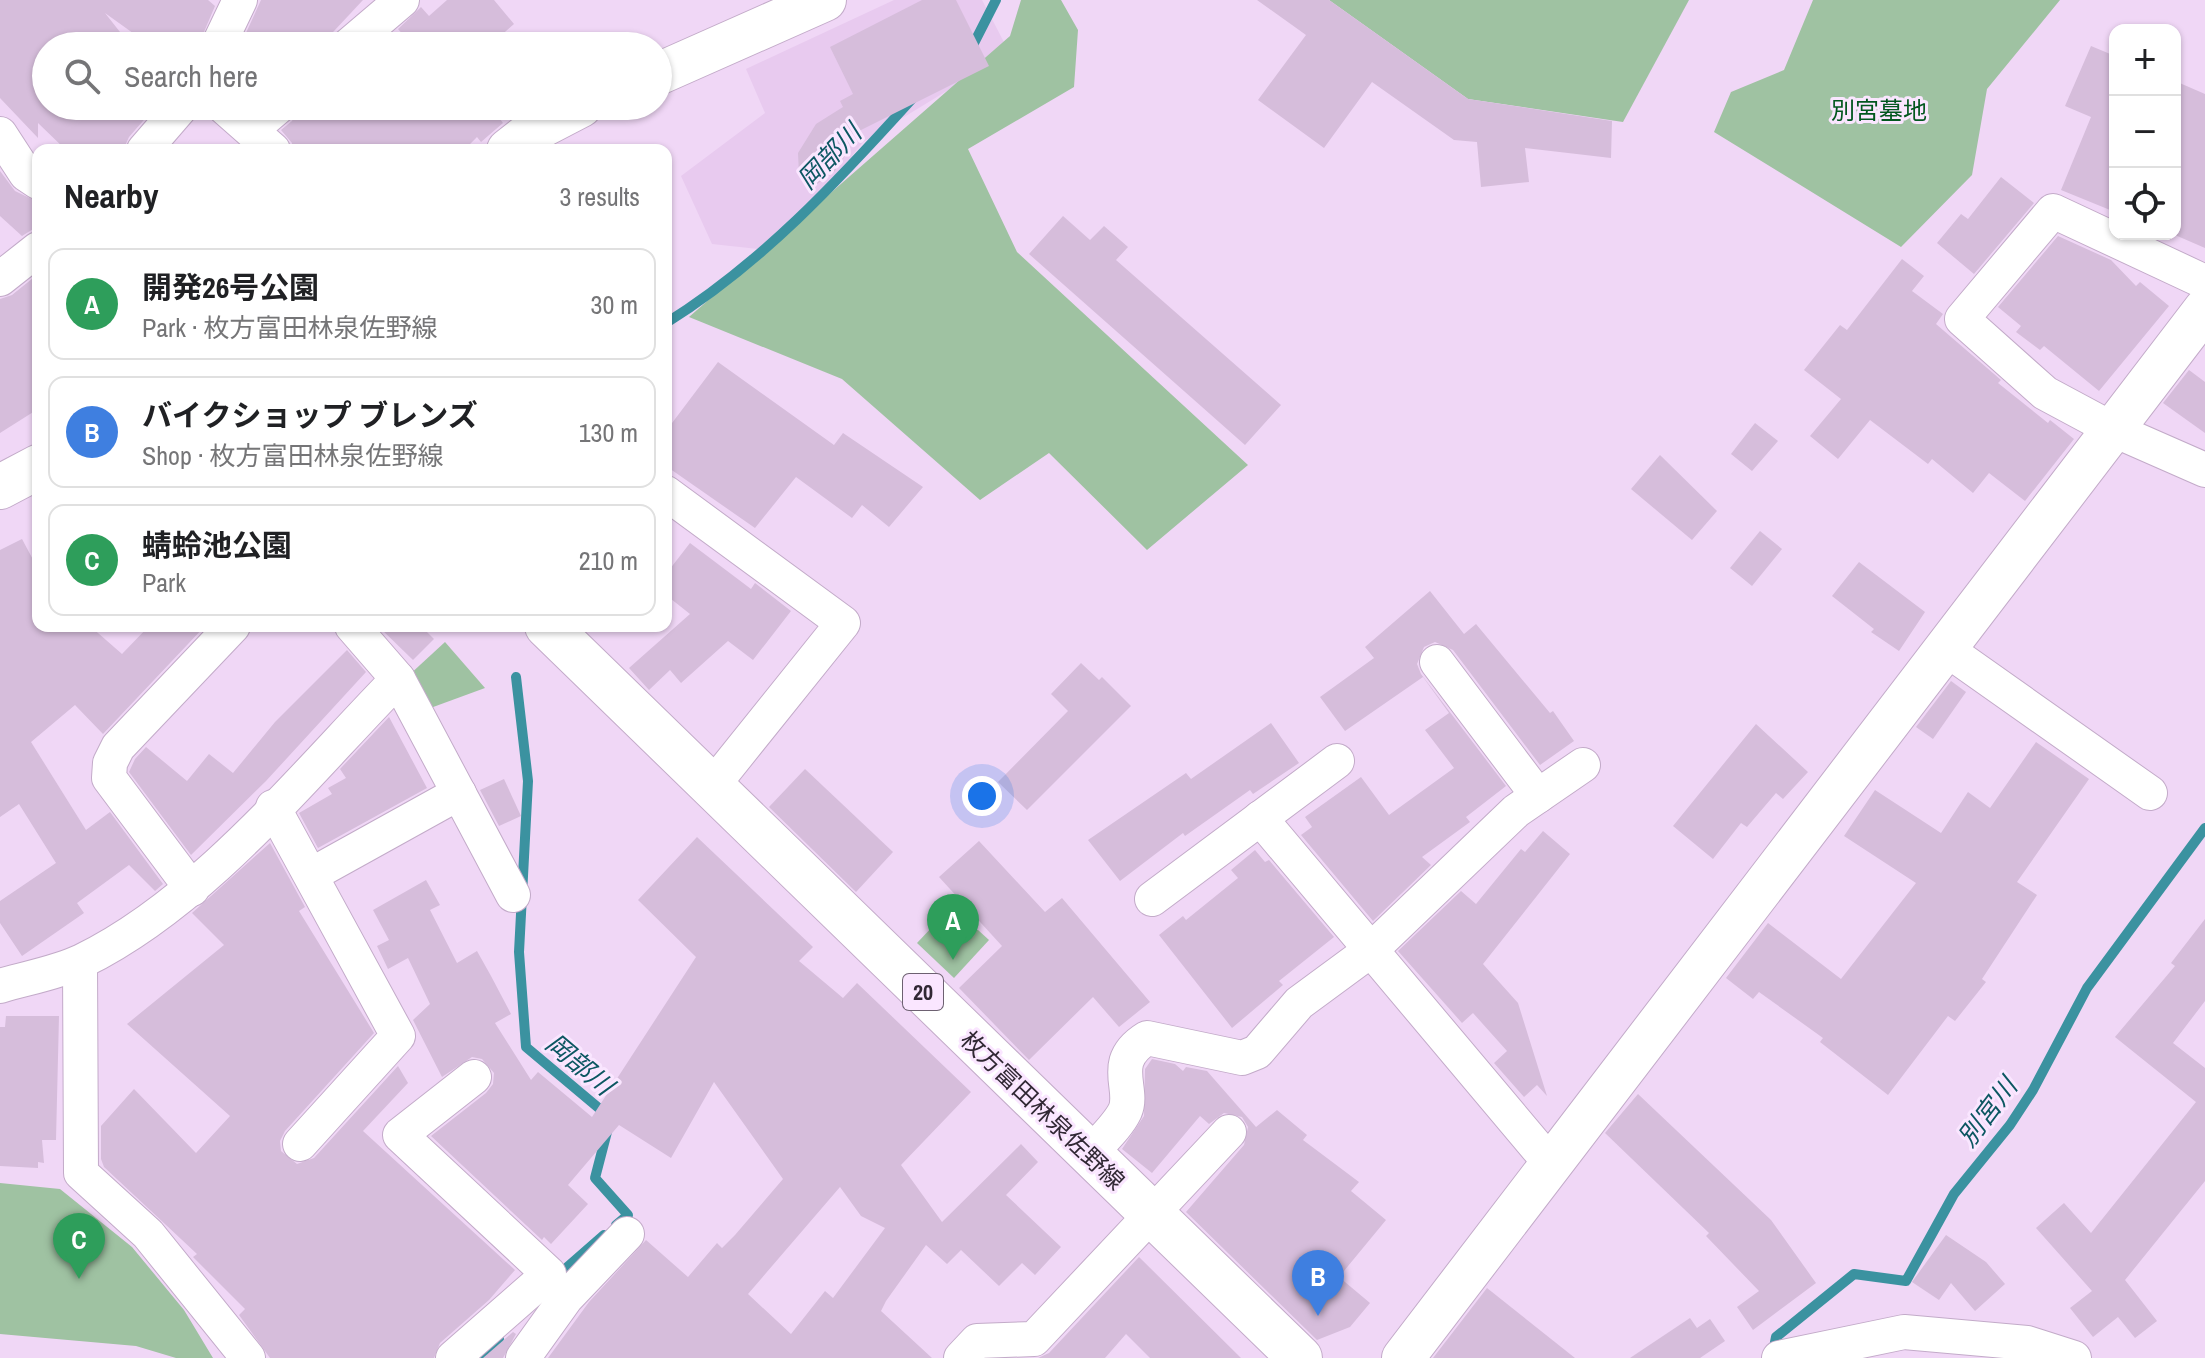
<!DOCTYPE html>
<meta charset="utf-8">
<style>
body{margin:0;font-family:"Archivo Narrow","Noto Sans JP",sans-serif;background:#f2f2f2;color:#202124}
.controls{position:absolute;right:24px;top:24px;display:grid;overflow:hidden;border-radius:16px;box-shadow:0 2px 6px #0004}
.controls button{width:72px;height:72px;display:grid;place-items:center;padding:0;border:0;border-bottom:2px solid #e0e0e0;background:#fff;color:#202124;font:40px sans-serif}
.you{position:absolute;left:982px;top:796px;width:28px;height:28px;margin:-20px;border:6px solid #fff;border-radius:50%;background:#1a73e8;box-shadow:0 0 0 12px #1a73e833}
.badge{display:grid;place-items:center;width:52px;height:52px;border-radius:50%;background:#2f50c0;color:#fff;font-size:26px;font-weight:700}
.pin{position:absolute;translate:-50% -66px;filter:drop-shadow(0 2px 4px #0008)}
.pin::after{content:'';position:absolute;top:42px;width:28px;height:24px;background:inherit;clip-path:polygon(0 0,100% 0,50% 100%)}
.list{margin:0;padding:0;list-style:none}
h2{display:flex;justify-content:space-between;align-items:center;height:104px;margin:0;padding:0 32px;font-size:34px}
h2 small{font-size:26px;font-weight:400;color:#757577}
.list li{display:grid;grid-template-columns:52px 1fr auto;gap:24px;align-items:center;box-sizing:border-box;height:112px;margin:0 16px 16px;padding:0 16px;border:2px solid #e0e0e0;border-radius:16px}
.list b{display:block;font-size:30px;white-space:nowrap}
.list p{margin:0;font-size:26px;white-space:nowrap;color:#757577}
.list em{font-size:26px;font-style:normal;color:#757577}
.icon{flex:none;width:44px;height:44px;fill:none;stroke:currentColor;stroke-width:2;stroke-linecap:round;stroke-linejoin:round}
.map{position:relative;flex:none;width:2205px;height:1358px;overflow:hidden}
.search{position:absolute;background:#fff;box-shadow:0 2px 6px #0004;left:32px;top:32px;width:640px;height:88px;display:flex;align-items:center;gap:20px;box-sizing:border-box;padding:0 28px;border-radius:44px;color:#757577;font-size:30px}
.panel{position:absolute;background:#fff;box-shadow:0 2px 6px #0004;left:32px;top:144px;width:640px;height:488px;border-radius:16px}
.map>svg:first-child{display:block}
.built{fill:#e8caef}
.green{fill:#9fc2a2}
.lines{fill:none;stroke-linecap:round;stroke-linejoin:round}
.stream{stroke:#3b92a0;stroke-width:10}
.building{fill:#d6bddb;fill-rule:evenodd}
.minor-casing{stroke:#c3abc9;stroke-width:36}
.tertiary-casing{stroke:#c3abc9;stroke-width:44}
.primary-casing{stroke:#c3abc9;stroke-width:46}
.minor{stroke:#fff;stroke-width:34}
.tertiary{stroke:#fff;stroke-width:42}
.primary{stroke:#fff;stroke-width:44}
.labels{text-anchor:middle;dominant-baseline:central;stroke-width:6;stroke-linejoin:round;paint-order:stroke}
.shield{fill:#fae6ff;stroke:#6d6171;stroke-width:2}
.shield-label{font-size:22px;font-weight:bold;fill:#312834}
.park-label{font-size:24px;fill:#02571f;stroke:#fae6ff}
.street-label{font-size:24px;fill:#312834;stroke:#fae6ff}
.water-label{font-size:26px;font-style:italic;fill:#0c5762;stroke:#fae6ff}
</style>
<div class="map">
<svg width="2205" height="1358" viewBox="0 0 2205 1358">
<rect width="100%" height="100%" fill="#f0d7f6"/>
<path class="built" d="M 894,0 L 982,0 L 1006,46 L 996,61 L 863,142 L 837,175 L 758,249 L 712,244 L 681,176 L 765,113 L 746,69 Z"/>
<g class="green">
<path d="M 1021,0 L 1061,0 L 1078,30 L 1074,87 L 968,149 L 1017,252 L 1248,465 L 1147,550 L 1049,453 L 980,500 L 842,379 L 689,317 L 1010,36 Z"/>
<path d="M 1329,0 L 1689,0 L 1623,122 L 1468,99 Z"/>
<path d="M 1813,0 L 2060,0 L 1987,89 L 1972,175 L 1901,247 L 1714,132 L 1731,92 L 1784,70 Z"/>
<path d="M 445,642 L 485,688 L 425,710 L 407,677 Z"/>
<path d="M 935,924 L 978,930 L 989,940 L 954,978 L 917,943 Z"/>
<path d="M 0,1183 L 60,1189 L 132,1247 L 184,1310 L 213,1358 L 176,1358 L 136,1346 L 0,1334 Z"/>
</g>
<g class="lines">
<g class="stream">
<path d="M 971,49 L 996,0"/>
<path d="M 666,323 C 761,264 838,181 912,99"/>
<path d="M 516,677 L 528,781 L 519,952 L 526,1047 L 607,1115"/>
<path d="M 608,1128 L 595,1178 L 628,1215 L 616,1225"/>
<path d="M 556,1277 L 604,1235"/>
<path d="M 1773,1353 L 1776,1337 L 1854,1274 L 1906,1281 L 1954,1194 L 2010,1125 L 2033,1090 L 2087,988 L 2205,828"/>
<path d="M 481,1358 L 499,1339"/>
</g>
</g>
<g class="building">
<path d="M 0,0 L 208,0 L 215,6 L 198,46 L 151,46 L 105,13 L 131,46 L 46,46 L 46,106 L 156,106 L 129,137 L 123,150 L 66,150 L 38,123 L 38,138 L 0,98 Z"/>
<path d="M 261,0 L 363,0 L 320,46 L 240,46 Z"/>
<path d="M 447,0 L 494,0 L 514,24 L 489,46 L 413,46 L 398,29 L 421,7 L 429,16 Z"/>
<path d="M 922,0 L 956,0 L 989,66 L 853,134 L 845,156 L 834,172 L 810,189 L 799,174 L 798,153 L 816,124 L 843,107 L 840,101 L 853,94 L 830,47 Z"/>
<path d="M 1257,0 L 1329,0 L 1468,99 L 1612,121 L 1611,158 L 1525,148 L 1529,182 L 1481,187 L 1477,142 L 1454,140 L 1372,82 L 1324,148 L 1258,100 L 1306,35 Z"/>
<path d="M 2091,46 L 2115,56 L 2115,212 L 2061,190 L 2091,117 L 2065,106 Z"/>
<path d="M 2175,81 L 2205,94 L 2205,248 L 2175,235 Z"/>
<path d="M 298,106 L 490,106 L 503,123 L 481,142 L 477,137 L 464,150 L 292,150 L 292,143 L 281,130 L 292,121 Z"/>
<path d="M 0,171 L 15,191 L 38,202 L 38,226 L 22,236 L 0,216 Z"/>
<path d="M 2001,177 L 2034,203 L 1974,274 L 1937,243 L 1961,214 L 1968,219 Z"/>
<path d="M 1063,216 L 1090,240 L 1104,226 L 1128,247 L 1116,260 L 1281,405 L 1245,445 L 1029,254 Z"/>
<path d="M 2058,236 L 2111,260 L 2136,286 L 2140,282 L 2169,306 L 2099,391 L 2044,346 L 2040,350 L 2016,332 L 2021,326 L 1998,307 Z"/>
<path d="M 1902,259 L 1924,276 L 1912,291 L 1943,314 L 1936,324 L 2001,380 L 1998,383 L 2048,423 L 2050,420 L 2074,439 L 2025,501 L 1989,473 L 1973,493 L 1932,459 L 1928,464 L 1870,420 L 1838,459 L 1810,436 L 1841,399 L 1804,370 L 1840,325 L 1847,330 Z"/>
<path d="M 38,274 L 38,409 L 0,433 L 0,299 L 12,295 Z"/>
<path d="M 718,362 L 834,445 L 843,433 L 923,487 L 889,527 L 862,505 L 852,518 L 796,477 L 755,528 L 666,466 L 666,431 Z"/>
<path d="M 2189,370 L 2205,382 L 2205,433 L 2163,403 Z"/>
<path d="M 1755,423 L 1778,441 L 1752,471 L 1731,454 Z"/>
<path d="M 1660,455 L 1717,511 L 1692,540 L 1631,489 Z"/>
<path d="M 1760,531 L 1782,549 L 1752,586 L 1730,568 Z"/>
<path d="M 22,539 L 38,569 L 38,626 L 90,626 L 122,654 L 149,626 L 205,626 L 103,734 L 75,705 L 31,742 L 86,830 L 110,812 L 163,884 L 155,891 L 129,865 L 77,903 L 84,913 L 22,956 L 0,923 L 0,901 L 56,863 L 19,804 L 0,817 L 0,550 Z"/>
<path d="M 690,543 L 751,589 L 755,583 L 791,611 L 753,660 L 728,641 L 681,683 L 670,670 L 649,690 L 629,668 L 690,614 L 666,595 L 666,574 Z"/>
<path d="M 1859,562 L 1925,612 L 1899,651 L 1871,632 L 1874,629 L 1832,596 Z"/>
<path d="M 1430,591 L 1464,634 L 1476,624 L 1550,713 L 1553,711 L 1574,741 L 1540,765 L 1453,650 L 1435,642 L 1424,647 L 1417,664 L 1421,674 L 1506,786 L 1466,817 L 1470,822 L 1422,857 L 1431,865 L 1373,921 L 1301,835 L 1312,827 L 1305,817 L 1361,777 L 1389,815 L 1454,768 L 1425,730 L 1449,713 L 1423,677 L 1345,731 L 1320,697 L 1374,658 L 1365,647 Z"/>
<path d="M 378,626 L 421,626 L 434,639 L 413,660 Z"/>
<path d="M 347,650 L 366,672 L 266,781 L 191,855 L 129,772 L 135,759 L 146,747 L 187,781 L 209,754 L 233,773 L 275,722 Z"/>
<path d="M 1081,663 L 1099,680 L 1102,677 L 1131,706 L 1027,810 L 998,782 L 1068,711 L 1051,694 Z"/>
<path d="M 1951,681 L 1966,692 L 1933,739 L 1916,727 Z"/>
<path d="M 389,717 L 427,788 L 318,848 L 299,813 L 332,794 L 328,788 L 346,778 L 340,769 Z"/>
<path d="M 1271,723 L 1299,763 L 1253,794 L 1250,790 L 1185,836 L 1183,833 L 1120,881 L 1088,840 L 1186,773 L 1191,779 Z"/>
<path d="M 1756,724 L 1808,772 L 1783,799 L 1776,793 L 1747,827 L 1741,823 L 1713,859 L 1673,826 Z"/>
<path d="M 2036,742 L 2089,779 L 2017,882 L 2037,895 L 1982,979 L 1986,982 L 1955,1021 L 1948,1016 L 1888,1095 L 1820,1042 L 1823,1038 L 1759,992 L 1753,999 L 1726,978 L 1768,923 L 1841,979 L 1916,883 L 1844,836 L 1875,790 L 1941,833 L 1968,792 L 1990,808 Z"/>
<path d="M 805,769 L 893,852 L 856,892 L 769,807 Z"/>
<path d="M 504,779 L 521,816 L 499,826 L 480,790 Z"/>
<path d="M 1543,831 L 1570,854 L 1483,964 L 1518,1003 L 1547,1096 L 1537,1085 L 1524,1097 L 1494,1063 L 1507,1051 L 1473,1013 L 1462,1023 L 1398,951 L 1461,891 L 1476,904 L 1521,849 L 1525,852 Z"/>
<path d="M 697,837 L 813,947 L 799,961 L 843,998 L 857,983 L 971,1092 L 901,1165 L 942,1222 L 1021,1144 L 1038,1162 L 1006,1195 L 1061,1247 L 1035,1275 L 1022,1263 L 999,1286 L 961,1250 L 947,1264 L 926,1245 L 886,1301 L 881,1311 L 932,1358 L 548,1358 L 589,1302 L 646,1240 L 688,1277 L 717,1243 L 722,1248 L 735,1235 L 783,1179 L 714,1082 L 671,1158 L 619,1125 L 568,1185 L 588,1204 L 551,1244 L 544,1237 L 542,1240 L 431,1136 L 486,1093 L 493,1084 L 494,1073 L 482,1059 L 472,1057 L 442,1077 L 413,1020 L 430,1004 L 408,958 L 388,969 L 377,946 L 389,940 L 373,910 L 426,880 L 440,905 L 430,910 L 457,963 L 477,951 L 491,976 L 511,1014 L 495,1023 L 531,1080 L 538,1072 L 592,1117 L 696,957 L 638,900 ZM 840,1187 L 861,1216 L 885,1228 L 833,1298 L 825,1291 L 791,1334 L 748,1294 Z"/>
<path d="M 979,841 L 1045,912 L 1062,898 L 1150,1002 L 1119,1027 L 1093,997 L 1029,1060 L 959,988 L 1002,946 L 939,877 Z"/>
<path d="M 270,843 L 305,907 L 299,911 L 374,1033 L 285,1131 L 280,1141 L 281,1151 L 297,1164 L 314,1158 L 398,1066 L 408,1083 L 363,1131 L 515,1270 L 489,1300 L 440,1343 L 434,1358 L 270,1358 L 239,1315 L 245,1309 L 193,1257 L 197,1254 L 104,1167 L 101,1159 L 101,1126 L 134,1089 L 196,1153 L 230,1116 L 127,1024 L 224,945 L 192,913 Z"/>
<path d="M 1255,850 L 1265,862 L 1269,860 L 1334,937 L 1279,981 L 1283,985 L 1232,1028 L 1159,935 L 1183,916 L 1186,920 L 1238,878 L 1231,870 Z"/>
<path d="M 2205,919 L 2205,1001 L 2173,1043 L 2205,1068 L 2205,1181 L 2125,1280 L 2157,1321 L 2135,1338 L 2118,1317 L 2093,1337 L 2070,1308 L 2092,1291 L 2036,1228 L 2064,1203 L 2091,1233 L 2196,1102 L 2115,1037 L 2175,966 L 2171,963 Z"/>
<path d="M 6,1016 L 59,1016 L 56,1140 L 42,1140 L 44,1163 L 38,1162 L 38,1168 L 0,1166 L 0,1027 L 5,1027 Z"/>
<path d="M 1152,1059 L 1175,1064 L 1183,1071 L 1186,1067 L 1207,1071 L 1256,1127 L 1277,1110 L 1307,1135 L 1303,1140 L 1359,1182 L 1351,1191 L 1386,1220 L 1339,1277 L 1370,1303 L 1350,1327 L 1317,1340 L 1186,1212 L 1244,1145 L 1248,1127 L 1242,1117 L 1224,1113 L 1209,1124 L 1200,1116 L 1152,1173 L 1122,1149 L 1144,1116 L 1145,1069 Z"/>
<path d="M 1638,1094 L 1771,1220 L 1816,1283 L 1753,1330 L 1737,1307 L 1759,1291 L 1706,1236 L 1709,1233 L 1605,1133 Z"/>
<path d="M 1946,1235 L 1986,1262 L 2005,1284 L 1975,1311 L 1951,1283 L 1939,1300 L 1912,1282 Z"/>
<path d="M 1139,1257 L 1241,1358 L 1150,1358 L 1126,1334 L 1105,1358 L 1038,1358 L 1049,1353 Z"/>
<path d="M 1487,1288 L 1575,1358 L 1433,1358 Z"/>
<path d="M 1690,1318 L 1697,1328 L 1710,1319 L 1725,1341 L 1700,1358 L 1630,1358 Z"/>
<path d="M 513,1332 L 516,1334 L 503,1358 L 483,1358 Z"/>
</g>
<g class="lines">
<g class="minor-casing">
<g id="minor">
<path d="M 218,46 L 240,0"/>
<path d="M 348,46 L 402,0"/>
<path d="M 223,106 L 273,150"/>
<path d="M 252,129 L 279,106"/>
<path d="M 0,134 L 26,174 L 38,182"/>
<path d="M 144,150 L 182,106"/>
<path d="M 0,279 L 38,249"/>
<path d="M 2205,282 L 2053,211 L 1962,319 L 2045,393 L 2114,430 L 2205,470"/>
<path d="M 666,493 L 843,623 L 713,785"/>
<path d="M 1946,649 L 2150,793"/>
<path d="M 1437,662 L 1538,796"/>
<path d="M 398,679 L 513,895"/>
<path d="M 273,807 L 398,1036 L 300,1144"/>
<path d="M 1260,818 L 1551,1164"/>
<path d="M 311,875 L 459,793"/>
<path d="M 192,889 L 109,778 L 110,763 L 118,747 L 233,626"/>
<path d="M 1152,899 L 1337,761"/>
<path d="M 80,963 L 81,1173 L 148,1234 L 248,1358"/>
<path d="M 0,986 C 26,978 57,973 82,961 C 203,902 304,775 398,679 L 352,626"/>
<path d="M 1089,1155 C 1100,1142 1118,1126 1125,1111 C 1135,1088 1108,1062 1147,1038 L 1242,1058 L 1257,1052 L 1299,1003 L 1371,950 L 1516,811 L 1583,765"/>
<path d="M 453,1358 L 549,1274 L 400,1135 L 474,1077"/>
<path d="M 523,1358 L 566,1298 L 627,1234"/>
<path d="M 961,1358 L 977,1341 L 1034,1339 L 1229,1132"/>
<path d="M 1779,1358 L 1904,1332 L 2027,1343 L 2074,1358"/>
</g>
</g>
<g class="tertiary-casing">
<g id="tertiary">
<path d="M 658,74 L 825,0"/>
<path d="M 508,150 L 531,132 L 581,106"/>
<path d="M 1403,1358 L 2205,309"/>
</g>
</g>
<g class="primary-casing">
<g id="primary">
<path d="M 0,487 L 38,467"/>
<path d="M 547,626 L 1300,1358"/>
</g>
</g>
<use href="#minor" class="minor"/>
<use href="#tertiary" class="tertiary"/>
<use href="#primary" class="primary"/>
</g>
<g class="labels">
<rect class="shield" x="903" y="974" width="40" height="36" rx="6"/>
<g class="shield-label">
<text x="923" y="992">20</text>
</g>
<g class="park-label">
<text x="1879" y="110">別宮墓地</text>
</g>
<g class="street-label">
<text transform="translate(1043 1110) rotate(44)">枚方富田林泉佐野線</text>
</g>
<g class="water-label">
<text transform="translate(829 156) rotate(-46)">岡部川</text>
<text transform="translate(580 1064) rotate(40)">岡部川</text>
<text transform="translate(1987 1112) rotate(-53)">別宮川</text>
</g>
</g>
</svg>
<div class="controls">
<button>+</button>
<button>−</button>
<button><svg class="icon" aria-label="locate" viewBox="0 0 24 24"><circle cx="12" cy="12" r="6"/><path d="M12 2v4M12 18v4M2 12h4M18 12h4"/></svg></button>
</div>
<div class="you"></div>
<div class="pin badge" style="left:953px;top:960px;background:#2e9e5b">A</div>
<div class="pin badge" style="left:1318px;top:1316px;background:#3f7fe0">B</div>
<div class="pin badge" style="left:79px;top:1279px;background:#2e9e5b">C</div>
<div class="search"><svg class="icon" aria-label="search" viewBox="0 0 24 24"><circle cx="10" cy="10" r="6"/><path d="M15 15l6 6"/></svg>Search here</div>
<section class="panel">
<h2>Nearby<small>3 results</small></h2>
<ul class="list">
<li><span class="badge" style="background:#2e9e5b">A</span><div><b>開発26号公園</b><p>Park · 枚方富田林泉佐野線</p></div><em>30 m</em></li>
<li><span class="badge" style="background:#3f7fe0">B</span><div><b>バイクショップ ブレンズ</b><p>Shop · 枚方富田林泉佐野線</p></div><em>130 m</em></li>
<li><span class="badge" style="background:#2e9e5b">C</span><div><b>蜻蛉池公園</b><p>Park</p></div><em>210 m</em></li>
</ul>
</section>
</div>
